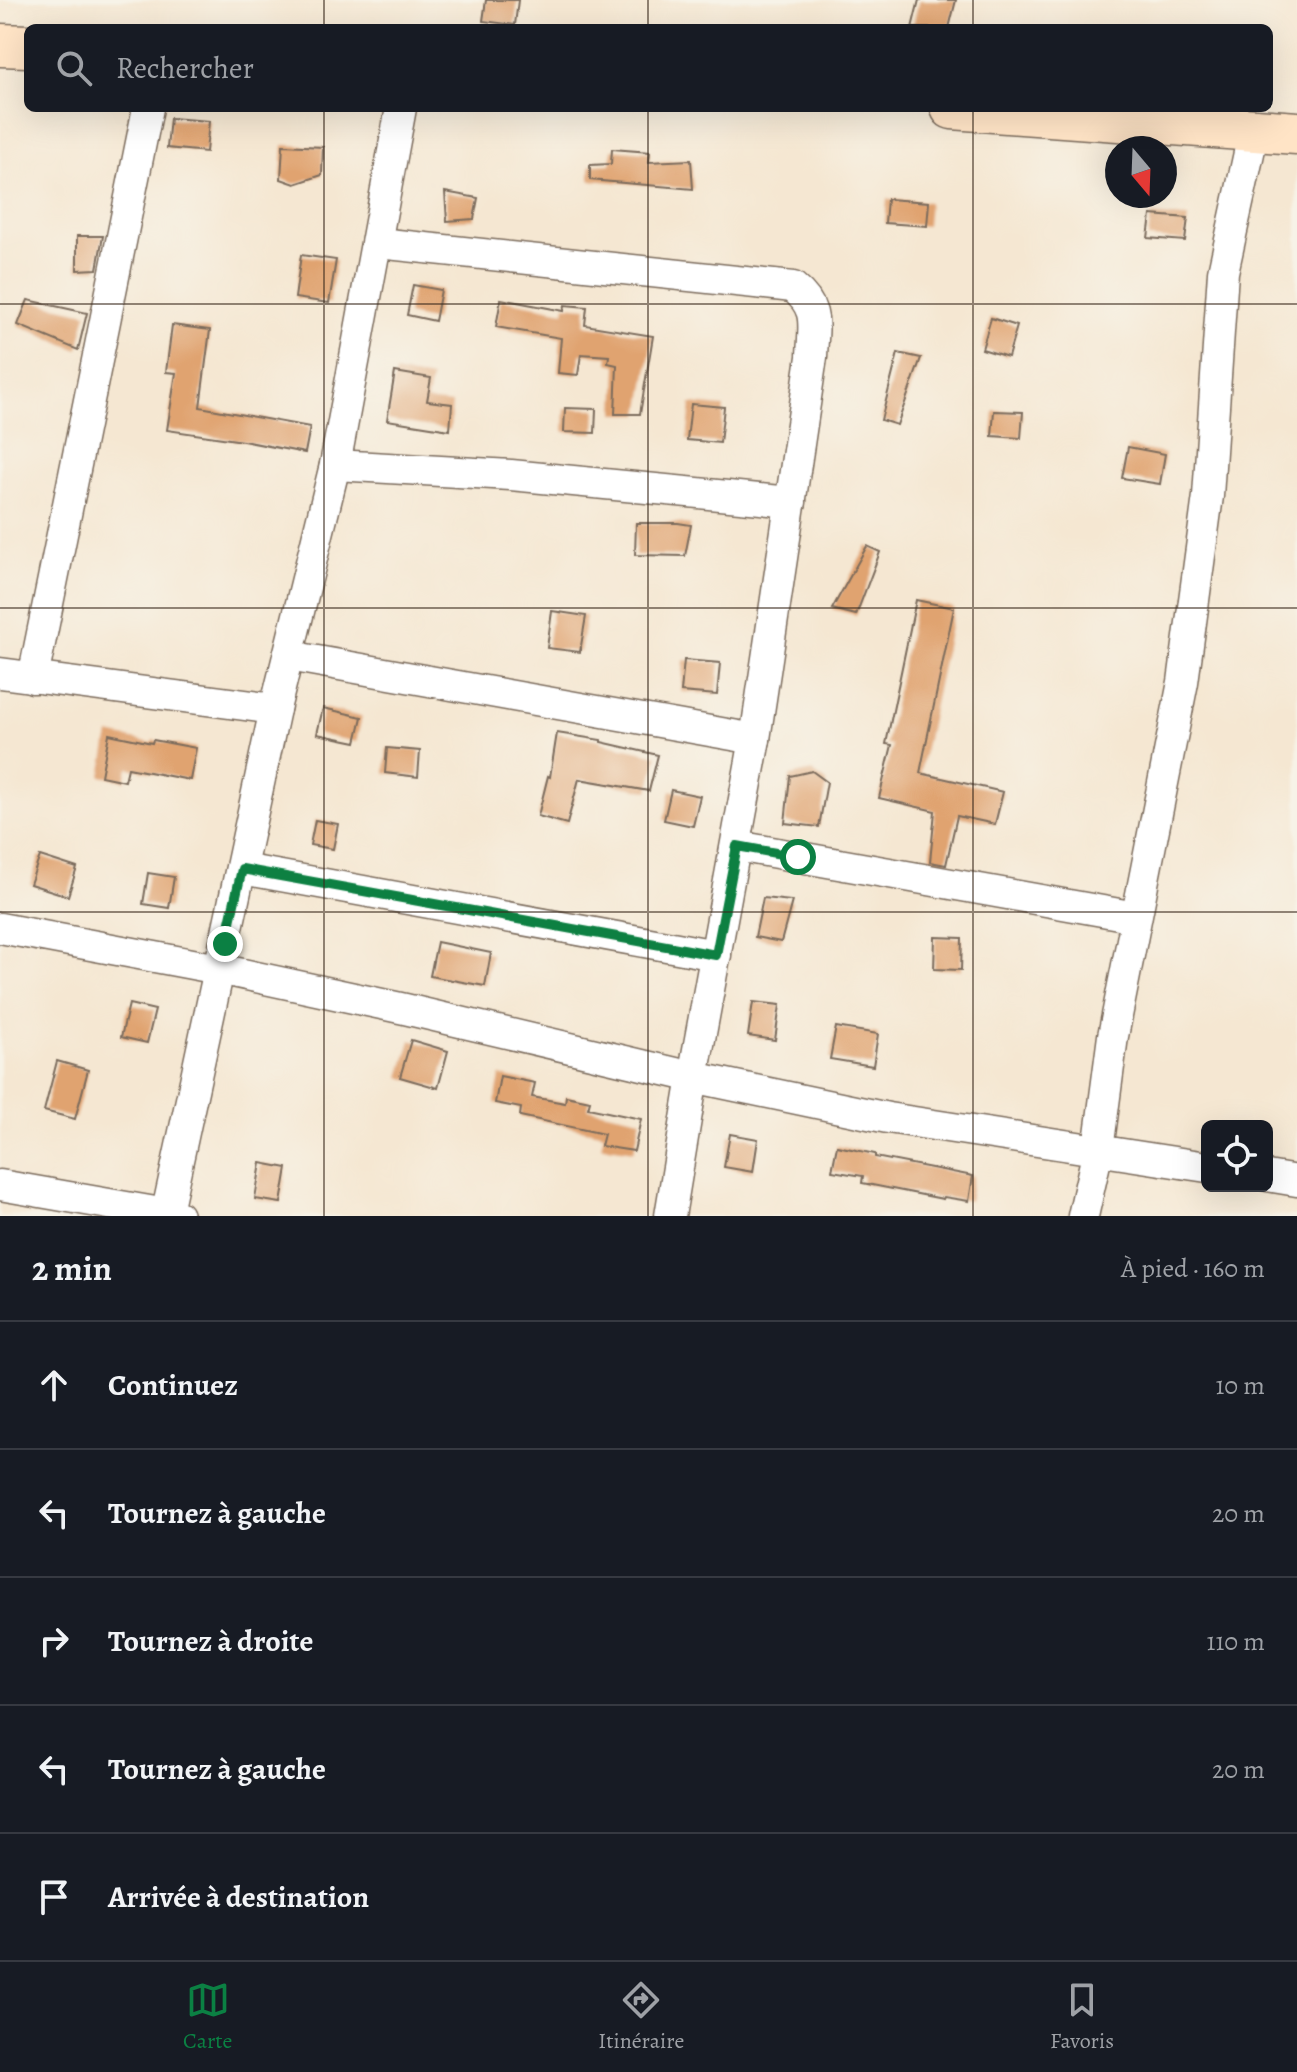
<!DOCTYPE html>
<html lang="fr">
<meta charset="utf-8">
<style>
body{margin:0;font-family:Alegreya,serif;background:#20242c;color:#f1f3f6}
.controls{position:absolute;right:24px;bottom:24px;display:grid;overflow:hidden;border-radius:12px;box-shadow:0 8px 32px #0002}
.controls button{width:72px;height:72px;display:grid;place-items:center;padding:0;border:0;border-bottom:2px solid #363941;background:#171b24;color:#f1f3f6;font:40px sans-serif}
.compass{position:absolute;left:1105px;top:136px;width:72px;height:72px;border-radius:50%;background:#171b24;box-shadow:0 8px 32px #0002;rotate:161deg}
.stop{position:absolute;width:24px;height:24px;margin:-18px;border:6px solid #0b8043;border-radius:50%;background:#fff}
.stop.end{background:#0b8043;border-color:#fff;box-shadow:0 2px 8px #0008}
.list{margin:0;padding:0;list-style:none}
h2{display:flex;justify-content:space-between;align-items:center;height:104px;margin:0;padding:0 32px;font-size:34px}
h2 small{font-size:26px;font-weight:400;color:#9ea1a6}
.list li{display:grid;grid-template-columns:52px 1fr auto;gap:24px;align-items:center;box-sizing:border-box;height:128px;padding:0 32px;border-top:2px solid #363941}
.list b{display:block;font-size:30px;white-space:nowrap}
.list em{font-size:26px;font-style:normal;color:#9ea1a6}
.icon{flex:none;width:44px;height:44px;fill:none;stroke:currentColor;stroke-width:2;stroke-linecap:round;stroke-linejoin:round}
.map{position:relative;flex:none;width:1297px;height:1216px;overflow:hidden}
.search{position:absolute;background:#171b24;box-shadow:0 8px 32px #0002;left:24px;right:24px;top:24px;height:88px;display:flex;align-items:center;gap:20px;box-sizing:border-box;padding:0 28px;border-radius:12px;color:#9ea1a6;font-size:30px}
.sheet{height:744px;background:#171b24}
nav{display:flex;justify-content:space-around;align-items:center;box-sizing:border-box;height:112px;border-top:2px solid #363941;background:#171b24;font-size:22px;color:#9ea1a6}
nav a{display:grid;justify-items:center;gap:4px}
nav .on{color:#0b8043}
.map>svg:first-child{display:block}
.building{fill:#e0a36f}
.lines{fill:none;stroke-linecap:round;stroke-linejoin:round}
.street-casing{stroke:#7c6c5d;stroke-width:33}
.secondary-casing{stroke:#7c6c5d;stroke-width:45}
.street{stroke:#fff;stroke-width:30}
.secondary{stroke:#ffe4c6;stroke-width:42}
.route{stroke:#0b8043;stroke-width:10}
.grid{fill:none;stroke:#3b2a1e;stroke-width:2;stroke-opacity:0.55}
</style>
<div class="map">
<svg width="1297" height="1216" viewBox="0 0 1297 1216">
<rect width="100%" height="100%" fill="#f7f3e8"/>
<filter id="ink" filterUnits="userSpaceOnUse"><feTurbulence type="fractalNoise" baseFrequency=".0125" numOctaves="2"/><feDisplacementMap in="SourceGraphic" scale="16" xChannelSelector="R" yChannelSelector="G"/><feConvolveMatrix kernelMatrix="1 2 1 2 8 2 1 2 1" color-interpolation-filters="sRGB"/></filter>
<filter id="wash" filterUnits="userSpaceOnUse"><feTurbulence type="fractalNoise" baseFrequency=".006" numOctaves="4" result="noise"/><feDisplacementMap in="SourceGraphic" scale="32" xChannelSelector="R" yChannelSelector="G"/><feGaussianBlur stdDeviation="1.8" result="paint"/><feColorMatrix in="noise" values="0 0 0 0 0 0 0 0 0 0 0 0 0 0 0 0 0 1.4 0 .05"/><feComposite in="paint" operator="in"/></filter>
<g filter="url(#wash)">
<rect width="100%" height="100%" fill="#f5e7d2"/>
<g id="blocks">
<g class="building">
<path d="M 486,0 L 518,0 L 515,25 L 483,21 Z"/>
<path d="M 919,0 L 956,0 L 949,28 L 912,28 Z"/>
<path d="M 170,118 L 209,121 L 206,152 L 167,148 Z"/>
<path d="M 283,145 L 323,147 L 322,175 L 295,184 L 281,179 Z"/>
<path d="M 612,149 L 650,152 L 649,162 L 691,160 L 693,189 L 590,180 L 590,165 L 611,164 Z"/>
<path d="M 445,192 L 478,198 L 474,219 L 447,221 Z"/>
<path d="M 887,199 L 929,202 L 927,226 L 885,223 Z"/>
<path d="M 1151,215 L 1188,218 L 1185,241 L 1148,238 Z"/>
<path d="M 77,236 L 103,236 L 97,269 L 77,270 Z"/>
<path d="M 301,255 L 336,260 L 329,303 L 295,298 Z"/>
<path d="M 413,285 L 441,290 L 435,321 L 407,315 Z"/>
<path d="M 501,299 L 564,311 L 565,305 L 587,307 L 585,325 L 653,336 L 640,414 L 615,414 L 617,365 L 608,363 L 609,356 L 581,354 L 578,375 L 558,373 L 561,338 L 496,327 Z"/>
<path d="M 28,300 L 87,313 L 78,350 L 18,325 Z"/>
<path d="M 991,318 L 1017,326 L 1008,357 L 982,349 Z"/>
<path d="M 172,325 L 210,330 L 200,407 L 310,427 L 305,453 L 243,441 L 167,430 L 176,373 L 166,372 Z"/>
<path d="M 898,353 L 921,358 L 897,425 L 881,420 Z"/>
<path d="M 395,372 L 431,378 L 427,401 L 452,404 L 450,430 L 387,420 Z"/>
<path d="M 691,404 L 724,407 L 720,443 L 687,440 Z"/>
<path d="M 565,408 L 596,409 L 595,433 L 564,432 Z"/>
<path d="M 994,411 L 1023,412 L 1021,438 L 992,436 Z"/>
<path d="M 1128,447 L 1165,454 L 1160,484 L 1122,478 Z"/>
<path d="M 636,523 L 678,523 L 691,525 L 685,556 L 635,555 Z"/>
<path d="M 867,546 L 880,552 L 856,615 L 832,609 Z"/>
<path d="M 916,600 L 954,608 L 920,773 L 1003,792 L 995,824 L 957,816 L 946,865 L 930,862 L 935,811 L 879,798 L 892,745 L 886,744 Z"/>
<path d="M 552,611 L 586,616 L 580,652 L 547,648 Z"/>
<path d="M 684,660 L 720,663 L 717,695 L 681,692 Z"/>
<path d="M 323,708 L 362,717 L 356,742 L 317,734 Z"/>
<path d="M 557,733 L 601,740 L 601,742 L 658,755 L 649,791 L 579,779 L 567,824 L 538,816 L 548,776 L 550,777 Z"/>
<path d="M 109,734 L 152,743 L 153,740 L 196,748 L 190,780 L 128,768 L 125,781 L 101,776 Z"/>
<path d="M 387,748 L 420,751 L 418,777 L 385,773 Z"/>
<path d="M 812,771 L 827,782 L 819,827 L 785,823 L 790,776 Z"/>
<path d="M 671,790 L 700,796 L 693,826 L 664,820 Z"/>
<path d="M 315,820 L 338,824 L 333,849 L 310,845 Z"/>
<path d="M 40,856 L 77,868 L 68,896 L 30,884 Z"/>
<path d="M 148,873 L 174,877 L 169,908 L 143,904 Z"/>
<path d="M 763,898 L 792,901 L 781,942 L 755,937 Z"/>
<path d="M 935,937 L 962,938 L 961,970 L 934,969 Z"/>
<path d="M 437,942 L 491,953 L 485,986 L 430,976 Z"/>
<path d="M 753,1002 L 780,1005 L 775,1040 L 748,1036 Z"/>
<path d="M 129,1004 L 155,1010 L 147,1043 L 121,1037 Z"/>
<path d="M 836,1027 L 878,1034 L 873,1066 L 830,1059 Z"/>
<path d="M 411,1040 L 448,1051 L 438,1088 L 400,1077 Z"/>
<path d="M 57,1061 L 88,1070 L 75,1119 L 44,1111 Z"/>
<path d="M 500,1076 L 535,1083 L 532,1097 L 565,1103 L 566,1096 L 590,1101 L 588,1108 L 641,1119 L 634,1151 L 601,1146 L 604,1134 L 520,1116 L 521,1108 L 495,1103 Z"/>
<path d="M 730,1134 L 758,1139 L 753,1172 L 724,1167 Z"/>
<path d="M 837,1146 L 875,1154 L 875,1157 L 973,1176 L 969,1201 L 944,1197 L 943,1199 L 862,1183 L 863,1176 L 832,1171 Z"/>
<path d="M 261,1163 L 287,1168 L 281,1203 L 255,1199 Z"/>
</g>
</g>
</g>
<g filter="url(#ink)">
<use href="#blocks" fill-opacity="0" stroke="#7c6c5d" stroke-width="2"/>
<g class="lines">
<g class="street-casing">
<g id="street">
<path d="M 378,243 L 793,287 C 820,309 813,325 812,357 L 755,739 L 693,1077 L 670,1216"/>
<path d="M 335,465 L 511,475 L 791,502"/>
<path d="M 289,656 L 755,739"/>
<path d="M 0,673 L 275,709"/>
<path d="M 33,678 L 148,108"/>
<path d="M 737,846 L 1136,917"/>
<path d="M 242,869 L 716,955"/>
<path d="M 0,928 L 219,969 L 405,1009 L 693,1077 L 888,1118 L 1207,1167"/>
<path d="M 1267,1176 L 1297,1181"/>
<path d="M 0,1185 L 178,1216"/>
<path d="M 166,1216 L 275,709 L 335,465 L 401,108"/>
<path d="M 1083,1216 L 1098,1150 L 1113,1036 L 1183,682 L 1208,496 L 1223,272 L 1254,130"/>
</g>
</g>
<g class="secondary-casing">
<g id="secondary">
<path d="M 0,45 L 28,46"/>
<path d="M 952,108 L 1297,133"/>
</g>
</g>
<use href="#street" class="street"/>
<use href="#secondary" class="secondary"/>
</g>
</g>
<g class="lines" filter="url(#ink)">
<path class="route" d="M 225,944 L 242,869 L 716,955 L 737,846 L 798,857"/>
</g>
<path class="grid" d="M 324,0 L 324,28M 648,0 L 648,28M 973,0 L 973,28M 324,108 L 324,1216M 648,108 L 648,1216M 973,108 L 973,1216M 0,304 L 1297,304M 0,608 L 1297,608M 0,912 L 1297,912"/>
</svg>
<div class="controls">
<button><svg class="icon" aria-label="locate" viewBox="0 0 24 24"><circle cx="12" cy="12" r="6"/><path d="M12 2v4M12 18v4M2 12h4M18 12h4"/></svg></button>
</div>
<svg class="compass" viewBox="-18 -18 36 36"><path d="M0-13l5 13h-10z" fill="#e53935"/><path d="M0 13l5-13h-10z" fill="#9ea1a6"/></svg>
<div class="stop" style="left:798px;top:857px"></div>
<div class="stop end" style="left:225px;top:944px"></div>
<div class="search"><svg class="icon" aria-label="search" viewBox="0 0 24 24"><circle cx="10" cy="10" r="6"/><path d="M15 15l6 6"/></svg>Rechercher</div>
</div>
<section class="sheet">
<h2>2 min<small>À pied · 160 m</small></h2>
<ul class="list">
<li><svg class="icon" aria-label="ahead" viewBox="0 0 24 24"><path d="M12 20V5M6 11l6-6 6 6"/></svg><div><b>Continuez</b></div><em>10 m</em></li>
<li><svg class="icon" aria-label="left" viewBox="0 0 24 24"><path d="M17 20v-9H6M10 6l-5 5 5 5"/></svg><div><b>Tournez à gauche</b></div><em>20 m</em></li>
<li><svg class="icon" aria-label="right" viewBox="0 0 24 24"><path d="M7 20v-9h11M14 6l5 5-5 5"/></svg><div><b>Tournez à droite</b></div><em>110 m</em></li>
<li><svg class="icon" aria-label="left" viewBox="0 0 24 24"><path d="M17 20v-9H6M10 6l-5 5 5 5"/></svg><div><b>Tournez à gauche</b></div><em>20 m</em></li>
<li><svg class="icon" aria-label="arrive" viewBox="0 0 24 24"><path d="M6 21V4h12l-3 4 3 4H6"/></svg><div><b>Arrivée à destination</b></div></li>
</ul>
</section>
<nav>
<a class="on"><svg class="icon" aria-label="map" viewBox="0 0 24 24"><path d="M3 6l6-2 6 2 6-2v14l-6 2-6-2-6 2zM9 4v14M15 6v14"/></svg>Carte</a>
<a><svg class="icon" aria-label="directions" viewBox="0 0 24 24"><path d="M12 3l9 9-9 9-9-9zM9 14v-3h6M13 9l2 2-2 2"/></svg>Itinéraire</a>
<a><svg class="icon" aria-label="saved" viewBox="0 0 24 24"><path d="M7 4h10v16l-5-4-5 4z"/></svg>Favoris</a>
</nav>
